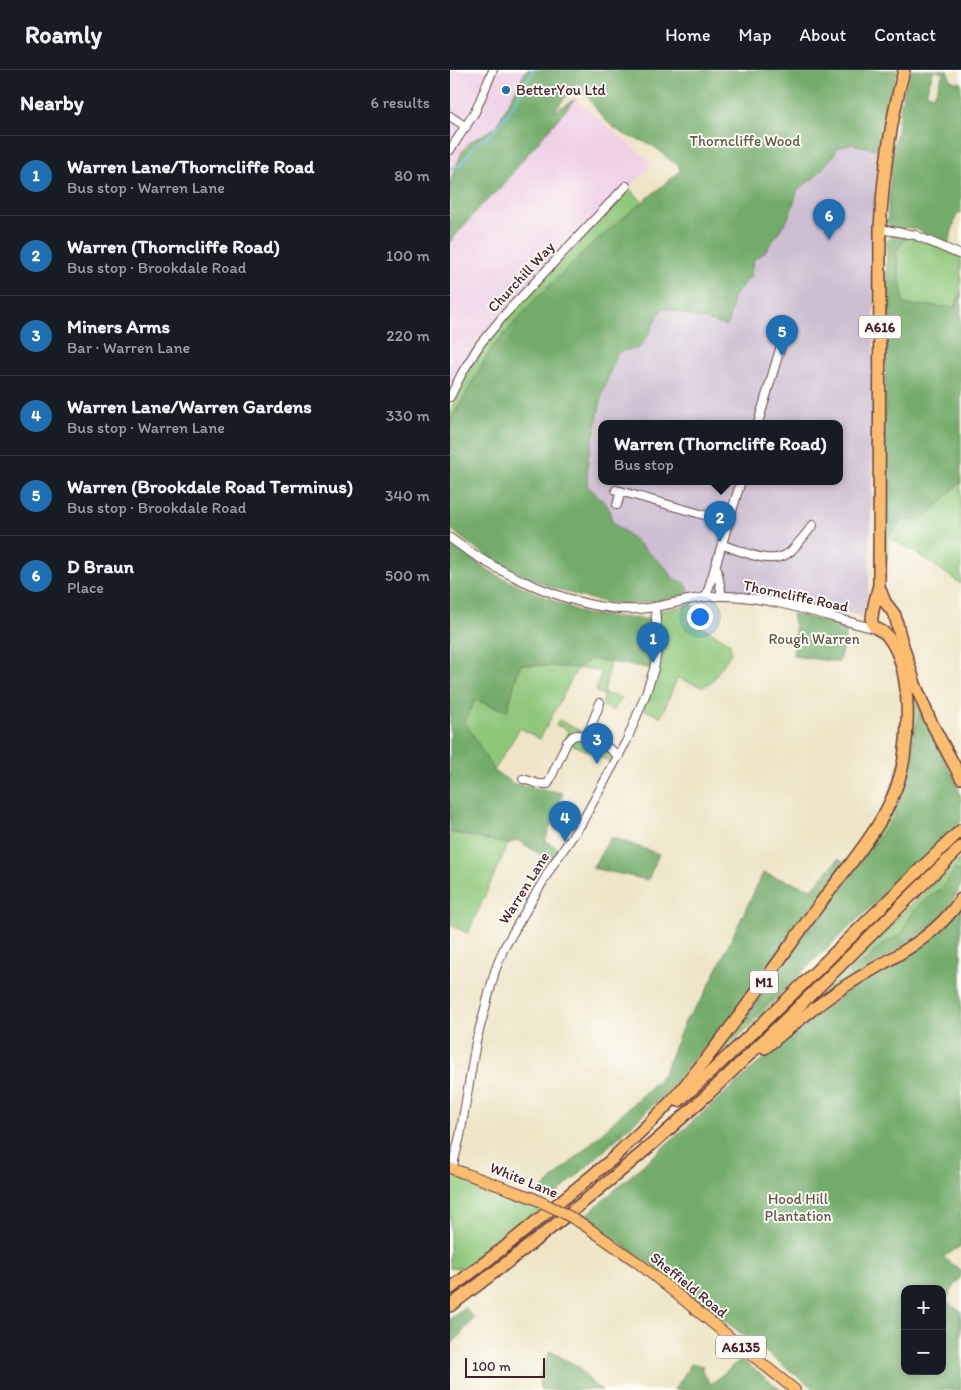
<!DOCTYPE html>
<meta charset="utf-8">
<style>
body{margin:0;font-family:Itim,sans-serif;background:#242831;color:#f1f3f6}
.controls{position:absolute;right:15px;bottom:15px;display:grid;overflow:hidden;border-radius:10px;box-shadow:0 2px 8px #0003}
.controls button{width:45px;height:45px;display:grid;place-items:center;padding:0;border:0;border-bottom:1px solid #363941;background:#171b24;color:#f1f3f6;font:25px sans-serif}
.scale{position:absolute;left:15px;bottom:12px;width:80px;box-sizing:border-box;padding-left:5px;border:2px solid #4a1f2b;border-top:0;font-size:14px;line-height:18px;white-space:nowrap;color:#4a1f2b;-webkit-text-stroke:4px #fdfcf7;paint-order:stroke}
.you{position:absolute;left:249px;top:546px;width:18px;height:18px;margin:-12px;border:4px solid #fff;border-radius:50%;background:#1a73e8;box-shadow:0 0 0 8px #1a73e833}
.badge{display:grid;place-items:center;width:32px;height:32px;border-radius:50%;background:#1f6fb2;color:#fff;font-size:16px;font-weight:700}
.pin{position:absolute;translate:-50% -41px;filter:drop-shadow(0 1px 2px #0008)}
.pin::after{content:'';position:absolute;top:26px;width:18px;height:15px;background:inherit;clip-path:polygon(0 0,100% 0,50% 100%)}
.popup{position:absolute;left:148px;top:350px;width:245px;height:65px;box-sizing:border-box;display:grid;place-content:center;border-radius:10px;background:#171b24;filter:drop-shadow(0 1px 4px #0005);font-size:16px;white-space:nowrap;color:#9ea1a6}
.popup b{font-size:19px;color:#f1f3f6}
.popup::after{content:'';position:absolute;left:50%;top:100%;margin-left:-10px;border:10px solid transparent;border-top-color:#171b24}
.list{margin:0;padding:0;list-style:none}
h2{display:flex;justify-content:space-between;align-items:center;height:65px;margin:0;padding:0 20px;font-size:21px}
h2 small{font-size:16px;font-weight:400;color:#9ea1a6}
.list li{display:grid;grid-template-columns:32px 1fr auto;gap:15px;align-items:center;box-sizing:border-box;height:80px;padding:0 20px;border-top:1px solid #363941}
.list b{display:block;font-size:19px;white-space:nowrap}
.list p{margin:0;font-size:16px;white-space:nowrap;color:#9ea1a6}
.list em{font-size:16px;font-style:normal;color:#9ea1a6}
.map{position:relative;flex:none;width:511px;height:1320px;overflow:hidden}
header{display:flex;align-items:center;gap:30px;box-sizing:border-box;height:70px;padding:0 25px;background:#171b24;border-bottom:1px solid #363941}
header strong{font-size:24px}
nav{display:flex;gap:28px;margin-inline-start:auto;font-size:18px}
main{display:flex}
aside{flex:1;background:#171b24}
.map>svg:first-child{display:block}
.built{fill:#efd0e6}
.industrial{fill:#cdbed2;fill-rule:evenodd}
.green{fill:#8fc77a;stroke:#6c7352}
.forest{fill:#73ac6a;stroke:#5e664a;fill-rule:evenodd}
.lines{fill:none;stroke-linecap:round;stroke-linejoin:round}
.stream{stroke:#6dc0e9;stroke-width:2}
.minor-casing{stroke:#633d42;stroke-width:10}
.major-casing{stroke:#633d42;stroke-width:12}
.highway-casing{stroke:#633d42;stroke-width:14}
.minor{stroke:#fff;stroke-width:8}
.major{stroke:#fcbd6f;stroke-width:10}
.highway{stroke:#fcbd6f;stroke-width:11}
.major-bridge-casing{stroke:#633d42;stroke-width:12;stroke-linecap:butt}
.major-bridge{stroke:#fcbd6f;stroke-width:10}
.poi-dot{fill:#1f6fb2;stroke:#fdfcf7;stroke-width:2}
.labels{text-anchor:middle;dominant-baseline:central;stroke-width:4;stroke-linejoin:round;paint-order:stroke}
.shield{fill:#fdfcf7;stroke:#806168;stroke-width:1}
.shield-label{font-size:14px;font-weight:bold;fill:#4a1f2b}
.poi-label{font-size:15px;fill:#4a1f2b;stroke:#fdfcf7;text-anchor:start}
.park-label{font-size:15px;fill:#625a47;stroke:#fdfcf7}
.street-label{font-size:15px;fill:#4a1f2b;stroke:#fdfcf7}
</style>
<header>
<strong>Roamly</strong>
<nav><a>Home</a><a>Map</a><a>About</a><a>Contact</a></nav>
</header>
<main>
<aside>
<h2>Nearby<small>6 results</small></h2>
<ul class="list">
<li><span class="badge">1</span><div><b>Warren Lane/Thorncliffe Road</b><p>Bus stop · Warren Lane</p></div><em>80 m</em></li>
<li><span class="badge">2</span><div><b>Warren (Thorncliffe Road)</b><p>Bus stop · Brookdale Road</p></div><em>100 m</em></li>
<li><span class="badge">3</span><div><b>Miners Arms</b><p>Bar · Warren Lane</p></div><em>220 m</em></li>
<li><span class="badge">4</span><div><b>Warren Lane/Warren Gardens</b><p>Bus stop · Warren Lane</p></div><em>330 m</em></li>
<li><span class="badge">5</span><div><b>Warren (Brookdale Road Terminus)</b><p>Bus stop · Brookdale Road</p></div><em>340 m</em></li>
<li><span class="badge">6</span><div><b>D Braun</b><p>Place</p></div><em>500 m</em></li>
</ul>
</aside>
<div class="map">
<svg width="511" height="1320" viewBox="0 0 511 1320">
<rect width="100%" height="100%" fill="#fdfcf7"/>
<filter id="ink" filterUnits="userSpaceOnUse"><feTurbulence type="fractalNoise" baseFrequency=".02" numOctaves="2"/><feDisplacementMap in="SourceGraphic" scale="10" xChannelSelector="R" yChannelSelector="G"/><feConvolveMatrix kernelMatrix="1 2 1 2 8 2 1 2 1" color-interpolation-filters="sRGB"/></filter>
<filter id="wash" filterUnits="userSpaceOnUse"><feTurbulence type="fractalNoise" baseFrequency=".0096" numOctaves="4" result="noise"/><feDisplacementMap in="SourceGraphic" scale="20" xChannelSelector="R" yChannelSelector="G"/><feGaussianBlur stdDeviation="1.12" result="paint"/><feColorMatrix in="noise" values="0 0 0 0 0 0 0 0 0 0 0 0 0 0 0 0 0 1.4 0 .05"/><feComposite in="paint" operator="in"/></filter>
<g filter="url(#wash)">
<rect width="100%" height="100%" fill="#eee5c6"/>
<g class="built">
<path d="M 0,0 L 76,0 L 46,57 L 20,72 L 0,111 Z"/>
<path d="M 125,29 L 203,94 L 28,269 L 0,320 L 0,172 L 29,138 L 57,111 L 64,100 Z"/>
</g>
<path class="industrial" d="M 401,74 L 426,79 L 422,419 L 418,532 L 411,546 L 274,518 L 235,525 L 239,520 L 224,509 L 215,498 L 180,466 L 162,452 L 158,436 L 137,415 L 138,389 L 147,353 L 152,324 L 167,284 L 196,269 L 203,253 L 213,238 L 281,241 L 283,227 L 300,207 L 304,189 L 314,182 L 337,150 L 343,136 L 347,121 L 365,107 L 384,85 L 387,78 ZM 151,353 L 389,353 L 389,411 L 151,411 Z"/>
<g class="green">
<path d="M 180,119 L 194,133 L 143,173 L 82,233 L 42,278 L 0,352 C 0,320 36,276 55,251 Z"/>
<path d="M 457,167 L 482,174 L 511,188 L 511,222 L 505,237 L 454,235 L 446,181 Z"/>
<path d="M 511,412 L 511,514 L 468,484 L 438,467 L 453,450 L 472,450 Z"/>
<path d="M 243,534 L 242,543 L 237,548 L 280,573 L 281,583 L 261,613 L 252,617 L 227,608 L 211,647 L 193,639 L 208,601 L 205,542 Z"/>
<path d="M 445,560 L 470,642 L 445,747 L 299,951 L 361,893 L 302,954 L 260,992 L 426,765 L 461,656 L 440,564 Z"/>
<path d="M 141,589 L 160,592 L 154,623 L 172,628 L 163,641 L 152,636 L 154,625 L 146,622 L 151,602 L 137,598 L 127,599 L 90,669 L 70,658 L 44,701 L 14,652 L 25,630 L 57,641 L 70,594 L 127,598 Z"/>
<path d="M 109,650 L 131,661 L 130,669 C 142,671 162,678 161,692 L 121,674 L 116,666 L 118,660 L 106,655 Z"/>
<path d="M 0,762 L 58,774 L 18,863 L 0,855 Z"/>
<path d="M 511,788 L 511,803 L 505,799 L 492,818 L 471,833 L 463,842 L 453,862 L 425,880 L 417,891 L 403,897 L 403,909 L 365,932 L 366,930 L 448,847 Z"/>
<path d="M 0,1105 L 59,1125 L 92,1139 L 14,1198 L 0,1198 Z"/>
</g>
<g class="forest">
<path d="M 76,0 L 448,0 L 442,20 L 434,72 L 426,79 L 401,74 L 387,78 L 384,85 L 365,107 L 347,121 L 343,136 L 337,150 L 314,183 L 304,189 L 300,207 L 283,227 L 281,241 L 277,256 L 213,238 C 204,251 199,267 188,279 L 174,280 L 167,284 L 152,324 L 147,353 L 138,389 L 137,415 L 158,436 L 162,452 L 180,466 L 216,498 L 224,509 L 235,513 L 239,520 L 235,525 C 212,530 188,535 164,533 C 113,528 37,493 0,458 L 0,352 L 42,278 L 82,233 L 143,173 L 230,101 L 228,95 C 216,89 213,82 203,76 C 196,71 186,70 178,66 C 154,56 142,33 129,13 L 125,15 L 104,42 L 125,29 L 64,100 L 57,111 L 29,138 L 0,172 L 0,111 L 12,82 L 20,72 L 46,57 Z"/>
<path d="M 462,0 L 484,0 L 476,23 L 484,26 L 493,3 L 485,0 L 497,0 L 501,10 L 505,12 L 511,12 L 511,143 L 506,146 L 498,176 L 466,159 L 454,157 L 450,160 L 442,158 L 437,153 L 442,90 L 451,33 L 453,24 Z"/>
<path d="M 443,165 L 457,167 L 446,181 L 454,235 L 505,237 L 511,222 L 511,412 L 472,450 L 453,450 L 438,467 L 437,492 L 433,492 L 437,171 Z"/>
<path d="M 0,475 L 48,506 L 135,544 L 207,550 L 204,599 L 141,589 L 127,598 L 70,594 L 57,641 L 25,630 L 15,652 L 44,701 L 65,714 L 113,723 L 95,771 L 109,779 L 101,791 L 67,770 L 58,774 L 0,762 Z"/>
<path d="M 342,544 L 398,556 L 389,592 L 343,586 L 345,559 Z"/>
<path d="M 470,642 L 507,714 L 511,728 L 511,752 L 299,952 L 297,947 L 367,847 L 445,747 Z"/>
<path d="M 161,767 L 209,784 L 198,810 L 142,798 Z"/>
<path d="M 388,789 L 396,794 L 276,954 L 218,1021 L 104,1127 L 91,1120 L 213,1005 L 235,951 L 254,926 L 313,803 L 362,819 Z"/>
<path d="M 505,799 L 511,803 L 511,815 L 506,826 L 487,853 L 403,909 L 399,903 L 403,897 L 417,891 L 425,880 L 453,862 L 463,842 L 471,833 L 492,818 Z"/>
<path d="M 511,836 L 511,1176 L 493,1187 L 511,1200 L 511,1206 L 495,1231 L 511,1241 L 511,1320 L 366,1320 L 135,1146 L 343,963 ZM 455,1219 L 492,1219 L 492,1301 L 455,1301 Z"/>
<path d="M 15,1237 L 24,1249 L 0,1276 L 0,1249 Z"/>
<path d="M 100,1281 L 129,1297 L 143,1314 L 152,1320 L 90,1320 L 89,1305 Z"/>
<path d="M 291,1289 L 331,1320 L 224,1320 L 241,1294 L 254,1296 L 252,1301 L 261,1314 Z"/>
</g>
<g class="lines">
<path class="stream" d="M 0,99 L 11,94 L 26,74 L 41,64 L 61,39 L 84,0"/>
</g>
</g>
<g filter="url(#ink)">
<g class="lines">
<g class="minor-casing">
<g id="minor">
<path d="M 0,46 L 16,57"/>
<path d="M 0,80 L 25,42 L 43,0"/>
<path d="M 430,159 L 465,165 L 511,185"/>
<path d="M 0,327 L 12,303 L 30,274 L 56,243 L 176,116"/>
<path d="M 308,353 L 335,262"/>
<path d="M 166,420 L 279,452"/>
<path d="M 167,435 L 171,421"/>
<path d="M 0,468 C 46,503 130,543 189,539 C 216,537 243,526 271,526 C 321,526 378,547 426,559"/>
<path d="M 273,475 C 292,481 322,497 340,482 C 348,474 356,464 363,455"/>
<path d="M 267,499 L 272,526"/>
<path d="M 256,527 L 291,411"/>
<path d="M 137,666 L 150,633"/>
<path d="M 73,709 L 89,714 L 98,714 L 117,672 L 123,666 L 127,665 L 137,666 L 153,674 L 169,686"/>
<path d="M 2,1099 L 10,1066 L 26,972 L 45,901 L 54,878 L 102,796 L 131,754 L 177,670 L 196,623 L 204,599 L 208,575 L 205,537"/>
</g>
</g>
<g class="major-casing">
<g id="major">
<path d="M 0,1098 L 83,1128"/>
<path d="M 134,1155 L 187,1192 L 345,1320"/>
</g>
</g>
<g class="highway-casing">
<g id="highway">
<path d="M 429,517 L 435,532 L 445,545 L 450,566 L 465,614 L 480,650 L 511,708"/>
<path d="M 315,978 C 340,957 364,937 391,919 C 434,890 481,874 511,829"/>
<path d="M 229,1031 C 326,944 416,850 511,760"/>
<path d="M 161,1090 C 184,1067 210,1045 231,1020 C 279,963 322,900 366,839 C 400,792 445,747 454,688 C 459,656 460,605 444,576 C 441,571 438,565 433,562 C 428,559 423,558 422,552 C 421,546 427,522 429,515 L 430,159 C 433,105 440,53 454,0"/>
<path d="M 0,1219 L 56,1176 L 166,1086"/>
<path d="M 0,1236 C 88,1170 176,1100 257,1025 C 343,944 426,859 511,777"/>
</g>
</g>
<use href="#minor" class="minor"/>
<use href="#major" class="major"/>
<use href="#highway" class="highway"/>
<g class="major-bridge-casing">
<path id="major-bridge" d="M 83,1128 L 110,1141 L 134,1155"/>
</g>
<use href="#major-bridge" class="major-bridge"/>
</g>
</g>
<circle class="poi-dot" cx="56" cy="20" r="5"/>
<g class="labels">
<g class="shield">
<rect x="409" y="245.5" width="42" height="23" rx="4"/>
<rect x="300" y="900.5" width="28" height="23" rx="4"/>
<rect x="266" y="1265.5" width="50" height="23" rx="4"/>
</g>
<g class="shield-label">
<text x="430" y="257">A616</text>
<text x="314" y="912">M1</text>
<text x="291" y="1277">A6135</text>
</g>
<g class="poi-label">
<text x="66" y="20">BetterYou Ltd</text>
</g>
<g class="park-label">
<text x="295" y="71">Thorncliffe Wood</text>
<text x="364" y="569">Rough Warren</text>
<text x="348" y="1129">Hood Hill<tspan x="348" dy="17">Plantation</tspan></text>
</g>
<g class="street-label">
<text transform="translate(71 207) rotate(-47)">Churchill Way</text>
<text transform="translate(346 526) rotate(12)">Thorncliffe Road</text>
<text transform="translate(74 818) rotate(-58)">Warren Lane</text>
<text transform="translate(74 1110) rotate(22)">White Lane</text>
<text transform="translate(239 1215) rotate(39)">Sheffield Road</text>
</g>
</g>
</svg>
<div class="controls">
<button>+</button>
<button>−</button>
</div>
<div class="scale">100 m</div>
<div class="you"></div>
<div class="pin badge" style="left:203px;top:593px">1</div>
<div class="pin badge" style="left:270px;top:472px">2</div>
<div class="popup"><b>Warren (Thorncliffe Road)</b>Bus stop</div>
<div class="pin badge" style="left:147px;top:694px">3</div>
<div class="pin badge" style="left:115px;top:772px">4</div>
<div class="pin badge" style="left:332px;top:286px">5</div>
<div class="pin badge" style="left:379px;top:170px">6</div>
</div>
</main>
